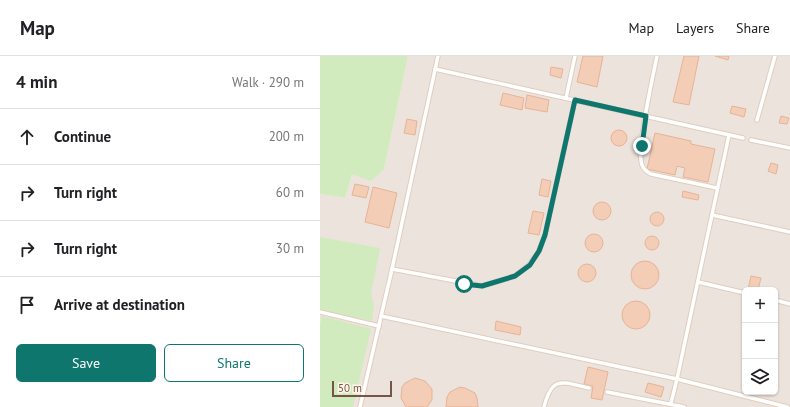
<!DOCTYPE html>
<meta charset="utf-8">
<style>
body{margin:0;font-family:"PT Sans",sans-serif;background:#f6f6f6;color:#202124}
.controls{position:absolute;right:12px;bottom:12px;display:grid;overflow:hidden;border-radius:6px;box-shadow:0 1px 3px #0004}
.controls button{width:36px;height:36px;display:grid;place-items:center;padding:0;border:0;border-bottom:1px solid #e0e0e0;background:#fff;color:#202124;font:20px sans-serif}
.scale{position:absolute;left:12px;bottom:10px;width:60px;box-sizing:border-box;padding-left:4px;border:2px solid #755646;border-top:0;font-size:11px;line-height:14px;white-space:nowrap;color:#755646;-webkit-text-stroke:3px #fff5e7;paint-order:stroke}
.stop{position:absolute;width:12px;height:12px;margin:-9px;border:3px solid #0f766e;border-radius:50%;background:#fff}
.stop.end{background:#0f766e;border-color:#fff;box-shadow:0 1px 4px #0008}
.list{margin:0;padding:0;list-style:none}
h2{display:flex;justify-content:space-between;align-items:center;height:52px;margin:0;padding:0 16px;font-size:17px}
h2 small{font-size:13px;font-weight:400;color:#757577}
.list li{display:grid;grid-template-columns:26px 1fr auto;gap:12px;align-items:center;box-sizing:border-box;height:56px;padding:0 16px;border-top:1px solid #e0e0e0}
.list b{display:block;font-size:15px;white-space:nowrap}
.list em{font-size:13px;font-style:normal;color:#757577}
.actions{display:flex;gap:8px;padding:12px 16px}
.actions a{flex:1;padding:9px 0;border:1px solid #0f766e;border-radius:6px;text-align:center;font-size:14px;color:#0f766e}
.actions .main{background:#0f766e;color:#fff}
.icon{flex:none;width:22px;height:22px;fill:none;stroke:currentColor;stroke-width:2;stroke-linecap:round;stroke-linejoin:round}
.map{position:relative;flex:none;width:470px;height:351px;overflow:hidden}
header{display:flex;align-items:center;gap:24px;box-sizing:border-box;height:56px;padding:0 20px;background:#fff;border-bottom:1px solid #e0e0e0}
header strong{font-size:19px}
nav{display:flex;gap:22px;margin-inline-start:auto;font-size:14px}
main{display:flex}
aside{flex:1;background:#fff}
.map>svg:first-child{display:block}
.industrial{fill:#ebe3dc;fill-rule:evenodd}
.green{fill:#d2ebbe}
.building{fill:#f4cdb6;stroke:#e7b396}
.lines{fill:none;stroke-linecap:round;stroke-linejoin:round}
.lane-casing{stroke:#e1cdbc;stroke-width:5.5}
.lane{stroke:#fff;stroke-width:3.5}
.route{stroke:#0f766e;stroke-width:5}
</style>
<header>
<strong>Map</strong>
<nav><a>Map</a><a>Layers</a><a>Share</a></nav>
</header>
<main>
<aside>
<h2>4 min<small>Walk · 290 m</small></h2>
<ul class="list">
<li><svg class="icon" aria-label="ahead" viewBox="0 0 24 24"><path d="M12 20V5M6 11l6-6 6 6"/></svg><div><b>Continue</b></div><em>200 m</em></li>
<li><svg class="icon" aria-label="right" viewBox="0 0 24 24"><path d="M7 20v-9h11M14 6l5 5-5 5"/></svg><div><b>Turn right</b></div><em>60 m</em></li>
<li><svg class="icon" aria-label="right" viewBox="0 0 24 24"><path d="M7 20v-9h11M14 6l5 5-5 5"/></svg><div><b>Turn right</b></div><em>30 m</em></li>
<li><svg class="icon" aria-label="arrive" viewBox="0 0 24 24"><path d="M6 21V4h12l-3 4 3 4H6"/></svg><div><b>Arrive at destination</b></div></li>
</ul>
<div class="actions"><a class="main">Save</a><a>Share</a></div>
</aside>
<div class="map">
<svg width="470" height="351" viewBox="0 0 470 351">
<rect width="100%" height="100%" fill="#fdf1e0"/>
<path class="industrial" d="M 88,0 L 470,0 L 470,351 L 0,351 L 0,138 L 25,142 L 32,118 L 64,113 ZM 425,234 L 455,234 L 455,336 L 425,336 Z"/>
<g class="green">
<path d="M 0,0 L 88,0 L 64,113 L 51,125 L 32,118 L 25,142 L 0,138 Z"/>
<path d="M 0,181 L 60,192 L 51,238 L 54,249 L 52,265 L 0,254 Z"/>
<path d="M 2,260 L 51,273 L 33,351 L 0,351 L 0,269 Z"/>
</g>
<g class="building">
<path d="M 263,0 L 283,0 L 277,31 L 257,26 Z"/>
<path d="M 364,0 L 379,0 L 369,49 L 353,46 Z"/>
<path d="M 395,0 L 409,0 L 408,4 Z"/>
<path d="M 231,11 L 243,13 L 241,22 L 230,19 Z"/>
<path d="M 183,37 L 204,42 L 202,54 L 180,49 Z"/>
<path d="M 207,39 L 229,44 L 227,56 L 205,52 Z"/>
<path d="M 412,50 L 426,53 L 424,61 L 410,57 Z"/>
<path d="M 461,60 L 469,62 L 467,68 L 459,67 Z"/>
<path d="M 87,63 L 97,65 L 95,79 L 84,77 Z"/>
<circle cx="299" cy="82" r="8"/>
<path d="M 335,77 L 371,85 L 371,88 L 395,93 L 388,126 L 363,121 L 365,112 L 357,110 L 355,119 L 327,113 Z"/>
<path d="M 451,107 L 458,109 L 456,118 L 448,115 Z"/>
<path d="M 222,123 L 231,125 L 228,141 L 219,139 Z"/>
<path d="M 35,128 L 49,131 L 46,142 L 32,139 Z"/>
<path d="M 53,131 L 77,137 L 69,172 L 45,166 Z"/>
<path d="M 363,135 L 379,139 L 378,144 L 362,141 Z"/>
<circle cx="282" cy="155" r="9"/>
<path d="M 213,155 L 224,157 L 219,179 L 208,177 Z"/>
<circle cx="337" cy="163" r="7"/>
<circle cx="274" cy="187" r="9"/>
<circle cx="332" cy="187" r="7"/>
<circle cx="325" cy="219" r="14"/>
<circle cx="267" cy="217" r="9"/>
<path d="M 431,220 L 441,222 L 438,234 L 428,234 Z"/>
<circle cx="316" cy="259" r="14"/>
<path d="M 176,265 L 201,271 L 200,279 L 175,274 Z"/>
<path d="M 268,311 L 288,316 L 282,344 L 271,342 L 273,330 L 264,328 Z"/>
<path d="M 95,322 L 105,325 L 112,333 L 112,344 L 107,351 L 86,351 L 81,342 L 82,331 L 85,327 Z"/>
<path d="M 328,327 L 344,331 L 341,341 L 325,336 Z"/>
<path d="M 140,331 L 145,332 L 155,337 L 157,342 L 158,351 L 126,351 L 127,341 L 130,336 Z"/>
</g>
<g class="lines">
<g class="lane-casing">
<g id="lane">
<path d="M 337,0 C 333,20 316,94 322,109 C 324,114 327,116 331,118 L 397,132"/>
<path d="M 115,13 L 423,82"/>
<path d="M 246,42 L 255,0"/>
<path d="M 437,64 L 455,0"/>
<path d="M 431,84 L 470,92"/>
<path d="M 392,159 L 470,176"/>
<path d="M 72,213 L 162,230 L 195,220 L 209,209 L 219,195 L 225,179 L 255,44"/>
<path d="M 378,226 L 425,237"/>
<path d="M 455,244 L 470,248"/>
<path d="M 0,256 L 59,270"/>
<path d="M 61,260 L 357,323 L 467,351"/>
<path d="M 287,336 L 364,351"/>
<path d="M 351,347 L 357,323 L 409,79"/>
<path d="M 40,351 L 72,213 L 118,0"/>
<path d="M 224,351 C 232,319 242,326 269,332"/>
</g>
</g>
<use href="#lane" class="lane"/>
</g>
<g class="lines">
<path class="route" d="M 144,228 L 162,230 L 195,220 L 210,209 L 219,195 L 225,179 L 255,44 L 326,60 L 322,90"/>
</g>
</svg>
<div class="controls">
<button>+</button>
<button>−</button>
<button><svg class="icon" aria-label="layers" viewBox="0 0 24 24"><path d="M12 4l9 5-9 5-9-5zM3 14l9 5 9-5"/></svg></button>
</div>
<div class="scale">50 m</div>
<div class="stop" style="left:144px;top:228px"></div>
<div class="stop end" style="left:322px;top:90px"></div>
</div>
</main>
